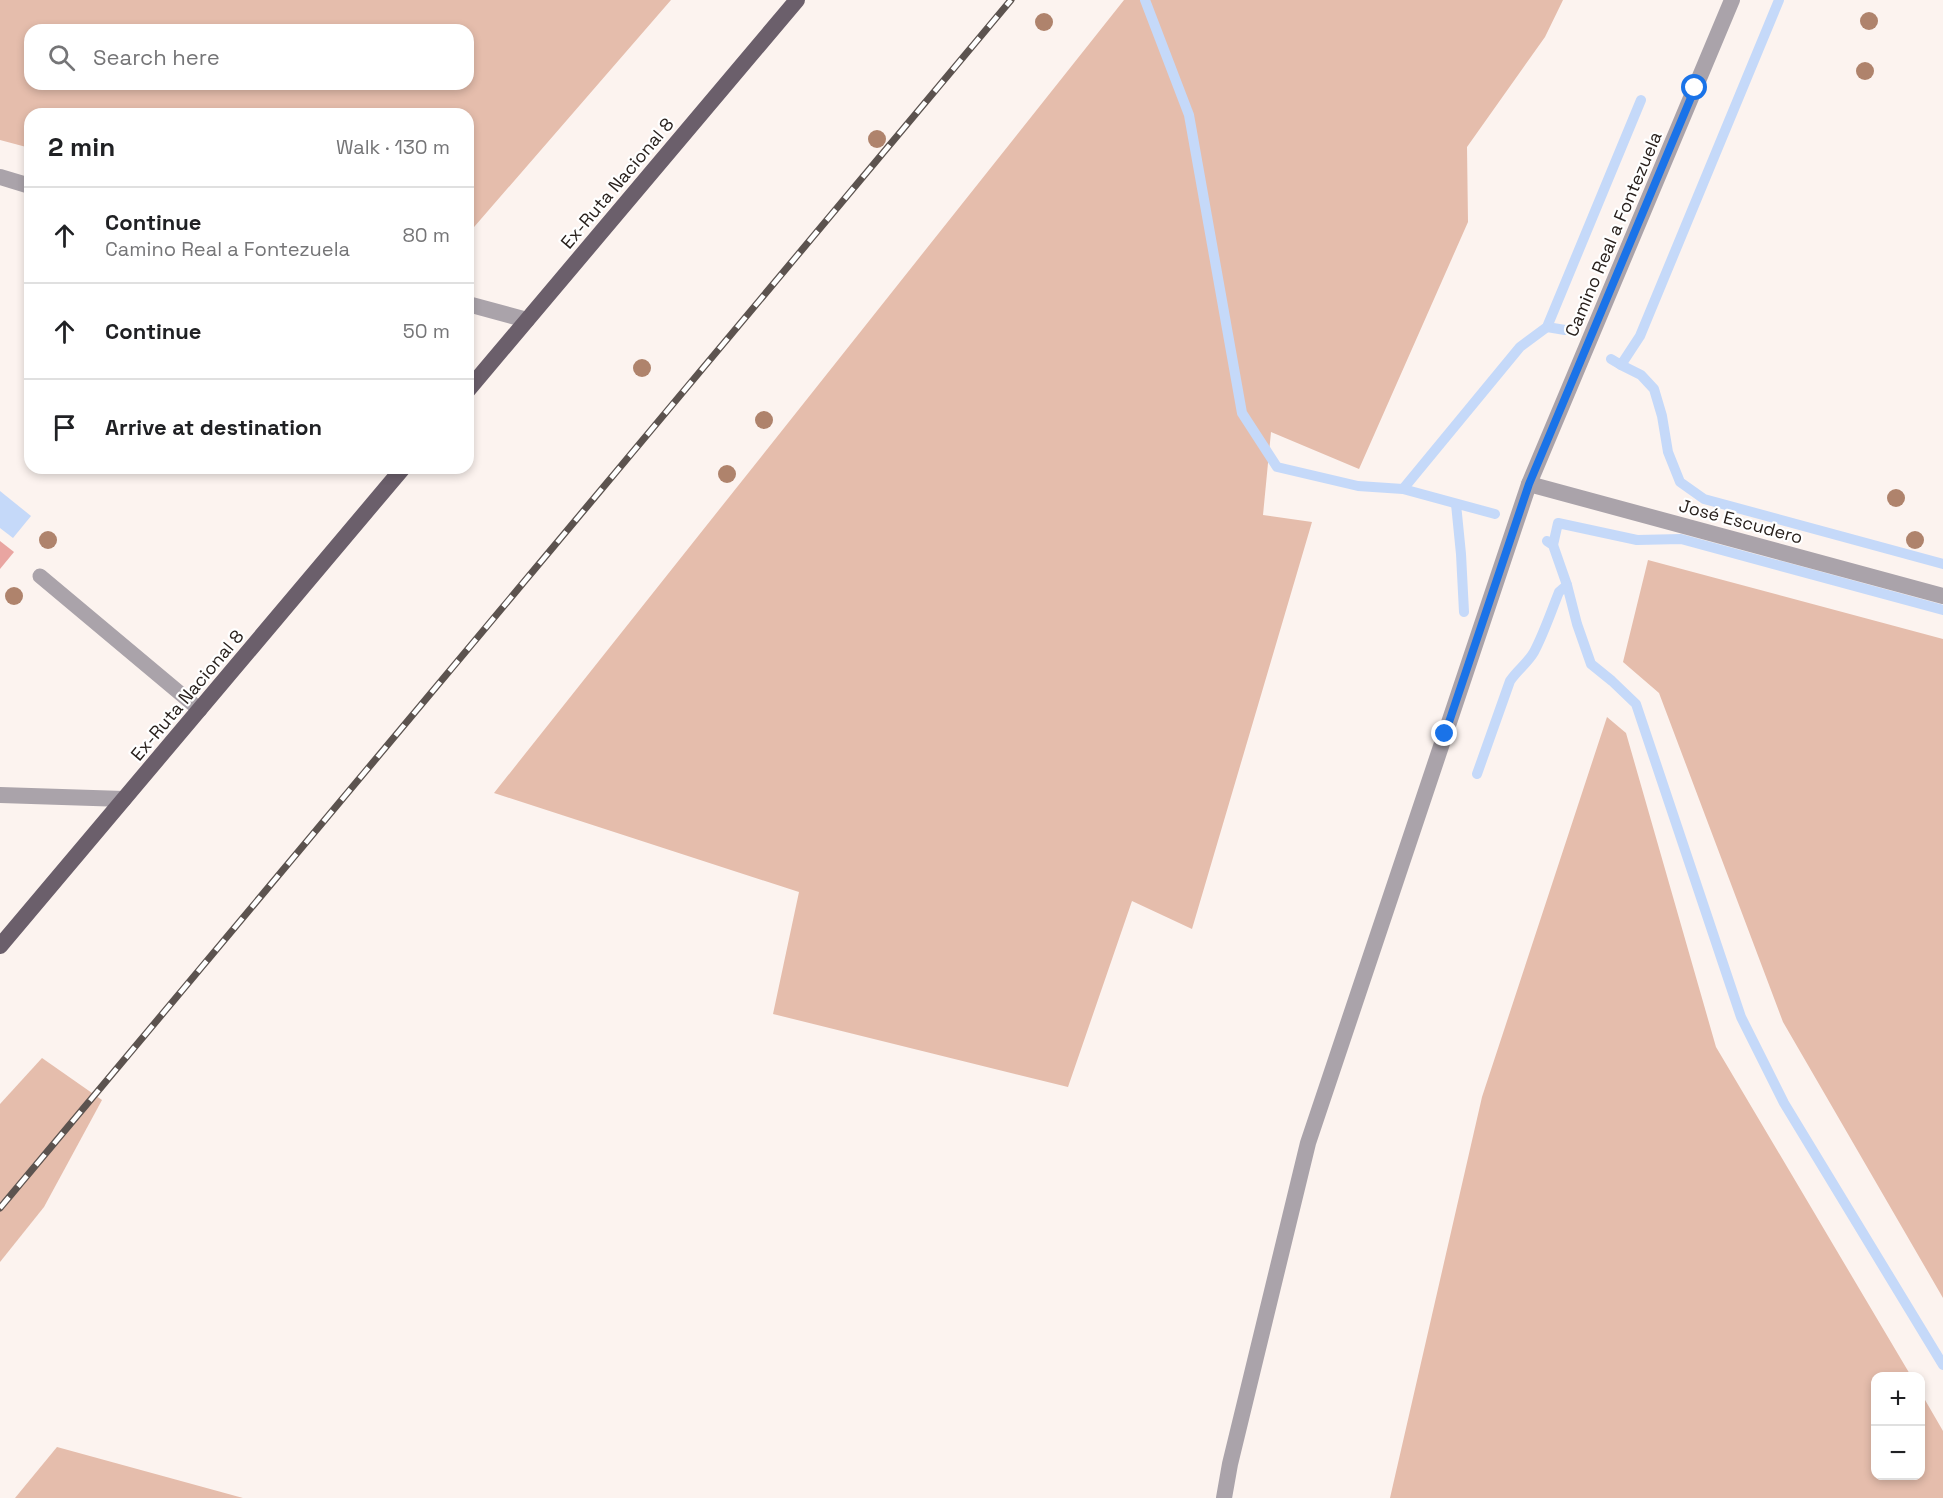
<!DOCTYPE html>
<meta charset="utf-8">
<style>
body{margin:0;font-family:"Space Grotesk",sans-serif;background:#f6f6f6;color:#202124}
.controls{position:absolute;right:18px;bottom:18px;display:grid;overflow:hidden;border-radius:12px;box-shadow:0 3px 9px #0003}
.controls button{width:54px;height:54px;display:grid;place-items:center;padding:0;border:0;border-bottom:2px solid #e0e0e0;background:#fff;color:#202124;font:30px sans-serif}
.stop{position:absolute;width:18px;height:18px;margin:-14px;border:4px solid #1a73e8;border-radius:50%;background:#fff}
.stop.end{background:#1a73e8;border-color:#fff;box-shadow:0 2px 6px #0008}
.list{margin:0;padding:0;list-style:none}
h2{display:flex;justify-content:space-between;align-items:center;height:78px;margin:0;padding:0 24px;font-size:26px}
h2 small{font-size:20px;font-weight:400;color:#757577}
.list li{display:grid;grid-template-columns:39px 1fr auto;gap:18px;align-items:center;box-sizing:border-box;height:96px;padding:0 24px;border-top:2px solid #e0e0e0}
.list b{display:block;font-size:22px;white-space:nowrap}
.list p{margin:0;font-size:20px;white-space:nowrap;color:#757577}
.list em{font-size:20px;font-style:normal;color:#757577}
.icon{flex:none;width:33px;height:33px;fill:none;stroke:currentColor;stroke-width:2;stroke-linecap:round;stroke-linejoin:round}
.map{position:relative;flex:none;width:1943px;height:1498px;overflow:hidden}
.search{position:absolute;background:#fff;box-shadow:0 3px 9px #0003;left:24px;top:24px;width:450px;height:66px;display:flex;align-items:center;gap:15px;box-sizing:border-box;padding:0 21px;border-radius:18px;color:#757577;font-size:22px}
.panel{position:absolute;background:#fff;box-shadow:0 3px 9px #0003;left:24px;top:108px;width:450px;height:366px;border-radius:18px}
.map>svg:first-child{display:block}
.green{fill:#e5bdac;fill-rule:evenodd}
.water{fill:#c5d9f9}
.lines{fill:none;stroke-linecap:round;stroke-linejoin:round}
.stream{stroke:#c5d9f9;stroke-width:10}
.building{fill:#e9a5a1}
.service{stroke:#aaa3aa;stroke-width:15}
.minor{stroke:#aaa3aa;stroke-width:16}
.primary{stroke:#6b5f6b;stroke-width:16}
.rail-casing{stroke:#5c534f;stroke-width:7}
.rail{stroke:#fff;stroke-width:4.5;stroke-dasharray:14;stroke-linecap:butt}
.tree{fill:#af836c}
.route{stroke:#1a73e8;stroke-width:8}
.labels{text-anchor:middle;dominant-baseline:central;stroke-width:4.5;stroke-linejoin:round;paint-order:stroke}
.street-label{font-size:18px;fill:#29211d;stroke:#fff}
</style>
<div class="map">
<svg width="1943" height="1498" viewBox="0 0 1943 1498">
<rect width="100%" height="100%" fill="#fcf3ef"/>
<g class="green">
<path d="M 0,0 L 671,0 L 468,234 L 468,114 L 30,114 L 30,148 L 0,140 ZM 30,30 L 468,30 L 468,84 L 30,84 Z"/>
<path d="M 1124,0 L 1563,0 L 1545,37 L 1467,147 L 1468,222 L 1359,469 L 1271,432 L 1263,515 L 1312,522 L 1192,929 L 1132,901 L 1068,1087 L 773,1014 L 799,892 L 494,793 Z"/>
<path d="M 1648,560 L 1943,639 L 1943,1298 L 1783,1022 L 1659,693 L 1623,662 Z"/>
<path d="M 1607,717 L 1626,733 L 1716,1047 L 1911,1376 L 1876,1376 L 1876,1476 L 1920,1476 L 1921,1393 L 1943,1431 L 1943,1498 L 1390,1498 L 1482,1097 Z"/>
<path d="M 42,1058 L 102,1100 L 44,1207 L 0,1262 L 0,1104 Z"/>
<path d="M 57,1447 L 243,1498 L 15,1498 Z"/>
</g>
<path class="water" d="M 0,491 L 31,516 L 13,538 L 0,528 Z"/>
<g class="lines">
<g class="stream">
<path d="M 1145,0 L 1189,115 L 1242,413 L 1277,467 L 1358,486 L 1403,489 L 1495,514"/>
<path d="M 1547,327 L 1565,330"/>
<path d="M 1611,359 L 1621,365 L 1640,336 L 1779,0"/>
<path d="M 1621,365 L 1641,375 L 1654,389 L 1662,416 L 1668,452 L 1680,482 L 1704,499 L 1943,564"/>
<path d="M 1403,489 L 1520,347 L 1547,327 L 1641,100"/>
<path d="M 1456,504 L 1461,554 L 1464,612"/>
<path d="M 1547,541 L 1553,545 L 1567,585 L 1577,624 L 1591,664 L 1612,681 L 1636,704 L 1741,1017 L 1784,1103 L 1943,1365"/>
<path d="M 1553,545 L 1558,523 L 1637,540 L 1681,539 L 1943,610"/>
<path d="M 1477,774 L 1510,681 C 1517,670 1527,664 1534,652 C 1544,633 1551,612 1559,592 L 1567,585"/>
</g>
</g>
<path class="building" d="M 0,541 L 14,552 L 0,569 Z"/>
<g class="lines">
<path class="service" d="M 40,576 L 200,710"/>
<g class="minor">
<path d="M 0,177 L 30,186"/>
<path d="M 468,304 L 527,320"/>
<path d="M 1529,484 L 1943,596"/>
<path d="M 0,795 L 124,799"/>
<path d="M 1224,1498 L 1230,1464 L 1308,1143 L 1529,484 L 1732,0"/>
</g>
<g class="primary">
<path d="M 468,390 L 797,0"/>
<path d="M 0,946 L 403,468"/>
</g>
<g class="rail-casing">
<path id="rail" d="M 0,1208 L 1011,0"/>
</g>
<use href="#rail" class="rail"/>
</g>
<g class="tree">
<circle cx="1869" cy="21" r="9"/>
<circle cx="1044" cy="22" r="9"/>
<circle cx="1865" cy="71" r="9"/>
<circle cx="877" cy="139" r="9"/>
<circle cx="642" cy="368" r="9"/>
<circle cx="764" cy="420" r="9"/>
<circle cx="727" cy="474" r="9"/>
<circle cx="1896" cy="498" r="9"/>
<circle cx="48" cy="540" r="9"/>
<circle cx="1915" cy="540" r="9"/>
<circle cx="14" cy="596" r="9"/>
</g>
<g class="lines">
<path class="route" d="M 1445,734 L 1529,484 L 1695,88"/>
</g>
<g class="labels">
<g class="street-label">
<text transform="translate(617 183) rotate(-50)">Ex-Ruta Nacional 8</text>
<text transform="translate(1613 234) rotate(-67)">Camino Real a Fontezuela</text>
<text transform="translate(1741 521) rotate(15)">José Escudero</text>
<text transform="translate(187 695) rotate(-50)">Ex-Ruta Nacional 8</text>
</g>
</g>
</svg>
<div class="controls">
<button>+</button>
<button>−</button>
</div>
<div class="stop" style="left:1695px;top:88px"></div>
<div class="stop end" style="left:1445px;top:734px"></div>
<div class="search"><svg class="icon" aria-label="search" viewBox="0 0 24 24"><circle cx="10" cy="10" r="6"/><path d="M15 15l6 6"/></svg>Search here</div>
<section class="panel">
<h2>2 min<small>Walk · 130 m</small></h2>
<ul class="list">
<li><svg class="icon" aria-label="ahead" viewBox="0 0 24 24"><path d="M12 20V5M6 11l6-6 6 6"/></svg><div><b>Continue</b><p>Camino Real a Fontezuela</p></div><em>80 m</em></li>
<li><svg class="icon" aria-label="ahead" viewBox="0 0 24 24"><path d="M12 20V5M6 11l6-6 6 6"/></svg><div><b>Continue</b></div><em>50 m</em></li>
<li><svg class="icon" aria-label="arrive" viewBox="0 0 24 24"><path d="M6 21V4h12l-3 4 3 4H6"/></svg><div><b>Arrive at destination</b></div></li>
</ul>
</section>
</div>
